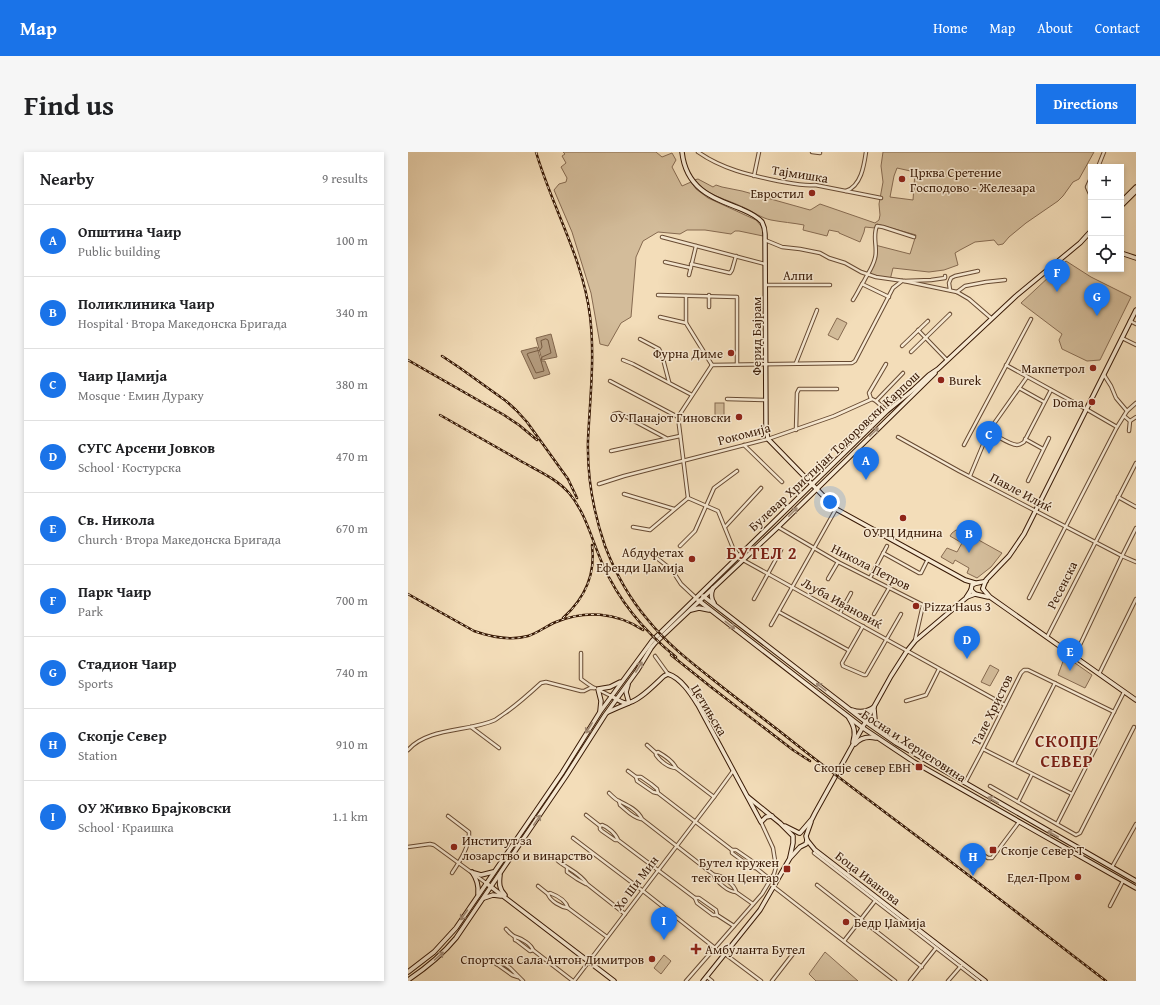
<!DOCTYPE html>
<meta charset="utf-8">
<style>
body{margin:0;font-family:"Gentium Book Plus",serif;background:#f6f6f6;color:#202124}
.controls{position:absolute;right:12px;top:12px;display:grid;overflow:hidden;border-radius:0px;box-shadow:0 2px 6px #0003}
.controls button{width:36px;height:36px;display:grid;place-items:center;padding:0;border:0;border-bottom:1px solid #e0e0e0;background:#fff;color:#202124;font:20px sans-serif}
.you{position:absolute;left:422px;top:350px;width:14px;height:14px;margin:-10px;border:3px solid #fff;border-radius:50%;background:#1a73e8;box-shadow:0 0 0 6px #1a73e833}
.badge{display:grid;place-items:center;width:26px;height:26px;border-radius:50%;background:#1a73e8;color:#fff;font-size:13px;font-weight:700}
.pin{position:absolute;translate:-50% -33px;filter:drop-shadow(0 1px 2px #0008)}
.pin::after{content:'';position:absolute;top:21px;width:14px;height:12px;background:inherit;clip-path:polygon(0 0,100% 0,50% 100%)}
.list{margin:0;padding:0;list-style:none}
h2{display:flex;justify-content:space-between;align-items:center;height:52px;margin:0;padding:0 16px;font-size:17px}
h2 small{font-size:13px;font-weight:400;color:#757577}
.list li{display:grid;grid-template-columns:26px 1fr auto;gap:12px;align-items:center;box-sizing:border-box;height:72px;padding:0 16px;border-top:1px solid #e0e0e0}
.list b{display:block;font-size:15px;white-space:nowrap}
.list p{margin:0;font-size:13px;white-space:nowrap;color:#757577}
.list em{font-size:13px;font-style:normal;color:#757577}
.icon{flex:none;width:22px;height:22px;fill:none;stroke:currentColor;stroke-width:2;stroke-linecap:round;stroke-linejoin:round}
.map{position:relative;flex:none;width:728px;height:829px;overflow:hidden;border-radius:0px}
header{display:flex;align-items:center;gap:24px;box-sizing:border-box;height:56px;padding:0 20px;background:#1a73e8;color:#fff}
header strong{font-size:19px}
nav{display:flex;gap:22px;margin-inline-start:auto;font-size:14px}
.intro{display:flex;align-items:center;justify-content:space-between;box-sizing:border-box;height:96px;padding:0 24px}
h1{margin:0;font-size:28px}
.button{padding:10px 18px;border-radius:0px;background:#1a73e8;color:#fff;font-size:14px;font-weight:700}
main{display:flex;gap:24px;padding:0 24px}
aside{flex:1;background:#fff;border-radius:0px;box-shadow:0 2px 6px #0003}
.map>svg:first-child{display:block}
.green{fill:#d3bc9a;stroke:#866a50;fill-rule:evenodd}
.water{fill:#b39a7c;stroke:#82664c}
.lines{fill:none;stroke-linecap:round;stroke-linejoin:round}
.shore{stroke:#765a40;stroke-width:1}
.street-casing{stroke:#674a32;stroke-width:4.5}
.secondary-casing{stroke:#381905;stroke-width:5.5}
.street{stroke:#f7e9d2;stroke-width:2.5}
.secondary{stroke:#f7e9d2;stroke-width:3.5}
.rail-casing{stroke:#381905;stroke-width:2.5}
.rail{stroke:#f7e9d2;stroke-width:1;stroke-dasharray:3;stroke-linecap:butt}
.oneway{stroke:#a18b76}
.poi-dot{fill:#8f2418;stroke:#f7e9d2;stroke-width:1.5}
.labels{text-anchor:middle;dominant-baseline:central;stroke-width:3;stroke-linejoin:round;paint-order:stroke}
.poi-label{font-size:13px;fill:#381905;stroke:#f7e9d2;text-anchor:end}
.street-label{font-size:13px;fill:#381905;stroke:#f7e9d2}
.district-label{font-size:17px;font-weight:bold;letter-spacing:1px;fill:#7a1f14;stroke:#f7e9d2}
</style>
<header>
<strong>Map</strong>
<nav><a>Home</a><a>Map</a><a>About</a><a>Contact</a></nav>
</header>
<div class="intro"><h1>Find us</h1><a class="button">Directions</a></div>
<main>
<aside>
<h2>Nearby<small>9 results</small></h2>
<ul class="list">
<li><span class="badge">A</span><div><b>Општина Чаир</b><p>Public building</p></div><em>100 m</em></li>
<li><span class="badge">B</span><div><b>Поликлиника Чаир</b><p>Hospital · Втора Македонска Бригада</p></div><em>340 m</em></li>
<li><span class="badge">C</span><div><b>Чаир Џамија</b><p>Mosque · Емин Дураку</p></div><em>380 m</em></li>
<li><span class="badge">D</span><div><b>СУГС Арсени Јовков</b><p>School · Костурска</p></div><em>470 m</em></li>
<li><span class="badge">E</span><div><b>Св. Никола</b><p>Church · Втора Македонска Бригада</p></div><em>670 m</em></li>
<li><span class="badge">F</span><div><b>Парк Чаир</b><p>Park</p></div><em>700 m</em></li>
<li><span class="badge">G</span><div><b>Стадион Чаир</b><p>Sports</p></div><em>740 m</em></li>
<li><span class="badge">H</span><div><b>Скопје Север</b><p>Station</p></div><em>910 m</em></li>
<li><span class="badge">I</span><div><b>ОУ Живко Брајковски</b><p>School · Краишка</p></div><em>1.1 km</em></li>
</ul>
</aside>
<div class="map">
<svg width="728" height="829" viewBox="0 0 728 829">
<rect width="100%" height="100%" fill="#f3ddb9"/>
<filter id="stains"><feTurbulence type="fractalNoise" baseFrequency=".005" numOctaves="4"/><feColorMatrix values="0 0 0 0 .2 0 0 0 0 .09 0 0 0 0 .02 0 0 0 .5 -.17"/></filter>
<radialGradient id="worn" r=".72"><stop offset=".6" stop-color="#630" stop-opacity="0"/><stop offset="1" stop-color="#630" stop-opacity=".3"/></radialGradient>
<g class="green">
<path d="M 155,0 L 248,0 L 254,5 L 264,1 L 268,8 L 264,15 L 274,34 L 283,30 L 288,37 L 300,46 L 348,68 L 354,75 L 355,84 L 331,79 L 327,79 L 323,82 L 297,78 L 279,78 L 272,82 L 250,80 L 235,89 L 228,105 L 223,165 L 213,171 L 200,194 L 192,192 L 183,141 L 164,80 L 146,38 L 151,32 L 158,30 L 159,26 L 153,15 L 158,11 L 154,4 L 157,2 Z"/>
<path d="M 475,0 L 686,0 L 671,27 L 665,30 L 655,44 L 650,49 L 618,71 L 601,85 L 595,92 L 590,93 L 586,88 L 567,90 L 552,98 L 547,101 L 550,113 L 536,118 L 521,120 L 485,116 L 482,128 L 460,123 L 468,104 L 467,93 L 502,102 L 508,83 L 469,72 L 467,76 L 457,75 L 456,80 L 452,90 L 431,81 L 431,80 L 421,78 L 419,84 L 395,78 L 396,73 C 386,71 373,70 363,68 C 353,66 346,60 337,56 C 319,47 299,44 286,28 L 290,27 L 305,35 L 308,33 L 314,35 L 334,39 L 402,58 L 404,57 L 412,52 L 467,71 L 471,68 L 472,63 L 471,52 L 475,30 L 473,14 ZM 489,16 L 507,20 L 505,48 L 482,45 L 486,24 Z"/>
<path d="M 658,109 L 683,125 L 723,145 L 692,208 L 679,209 L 654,197 L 651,188 L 654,182 L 613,151 Z"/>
<path d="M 429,166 L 439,171 L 430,188 L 420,183 Z"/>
<rect x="307" y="251" width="9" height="16"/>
<path d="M 548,378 L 558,381 L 594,401 L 583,415 L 569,426 L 559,421 L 561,416 L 547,408 L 545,412 L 533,405 L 539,396 L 549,400 L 554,391 L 542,384 L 544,381 Z"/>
<path d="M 657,504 L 684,523 L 677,536 L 650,523 Z"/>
<path d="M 582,513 L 591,518 L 582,534 L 573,530 Z"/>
<path d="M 417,800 L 450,829 L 408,829 L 401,822 Z"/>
<path d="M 256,803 L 263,809 L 253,822 L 246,816 Z"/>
</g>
<g class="water">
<path d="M 143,182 L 149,205 L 134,208 L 128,186 Z"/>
<path d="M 129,195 L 133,209 L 137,209 L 142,222 L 126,227 L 113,199 Z"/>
</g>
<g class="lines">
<path class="shore" d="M 138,187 L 140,188 L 143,201 L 134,205 L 133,209 L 136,219 L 128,221 L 119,202 L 121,201 L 132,198 L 134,195 L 133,189 Z"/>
<g class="street-casing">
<g id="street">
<path d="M 290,0 C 314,17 341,23 370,29 C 382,31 394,34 407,33 L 473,46"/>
<path d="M 404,0 L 412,1"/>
<path d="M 690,15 L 696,0"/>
<path d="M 346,24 L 351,0"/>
<path d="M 683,26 L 679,35 L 683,44"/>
<path d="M 438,39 C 453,34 456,14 458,0"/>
<path d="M 254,85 L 357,112"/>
<path d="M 357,88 L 374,95 L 392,97 L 412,101 L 421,106 L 437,111 L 453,120 L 468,125 L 496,129 L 549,140 L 561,147 L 583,166"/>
<path d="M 257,110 L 283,116"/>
<path d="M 283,112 L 322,121 L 324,118 L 328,104"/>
<path d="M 281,123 L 288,94"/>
<path d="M 496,129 L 523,128 L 537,126 L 537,124"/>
<path d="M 454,132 L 481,145"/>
<path d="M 358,133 L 422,133"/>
<path d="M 542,138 L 541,131 L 543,126 L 547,124 L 570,119"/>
<path d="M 549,140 L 557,134 L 578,130 L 597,128"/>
<path d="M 250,143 L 329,145 L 329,212"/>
<path d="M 278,144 L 278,171"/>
<path d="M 445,148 C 449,142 452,135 456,129 C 460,121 465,115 467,106 C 470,96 464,84 469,74 L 475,75 L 506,85"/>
<path d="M 301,155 L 301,143"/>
<path d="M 252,165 L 278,171 L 304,213"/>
<path d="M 722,169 L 728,172"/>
<path d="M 510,178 L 539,208"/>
<path d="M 714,186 L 728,193"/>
<path d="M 232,187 L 251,197 L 254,203 L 261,230"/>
<path d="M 494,194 L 520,169"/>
<path d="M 503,200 L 542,162"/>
<path d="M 215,208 L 225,212 L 284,243"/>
<path d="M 388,211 L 409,158"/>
<path d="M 304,213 L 444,211 L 447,209 L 485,136 L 494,129"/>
<path d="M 598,213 L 678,257 L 709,275 L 658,374 L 621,446"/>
<path d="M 696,223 L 703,234 L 708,246 L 719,259"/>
<path d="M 202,229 L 270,265"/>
<path d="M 611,236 L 636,250"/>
<path d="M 319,247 L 358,248"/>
<path d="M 463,247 L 461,241 L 478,212"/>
<path d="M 468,249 L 495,221"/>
<path d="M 206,262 L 211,261 L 258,286"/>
<path d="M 716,264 L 722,269 L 721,279"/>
<path d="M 722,269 L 728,265"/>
<path d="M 709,275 L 719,259 L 728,251"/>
<path d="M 388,278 L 389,241 L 391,237 L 429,237"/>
<path d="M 581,280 C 588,283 602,293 609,293 C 612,293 613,292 616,290 L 643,238"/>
<path d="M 490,285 L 551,319 L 714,404 L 728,410"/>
<path d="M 617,287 L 635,297"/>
<path d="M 336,293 L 374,330"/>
<path d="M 556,293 L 623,167"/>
<path d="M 203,299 L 272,284"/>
<path d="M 562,324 L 577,288 L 585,273 L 619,225"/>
<path d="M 620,329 L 641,286"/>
<path d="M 191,332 L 216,324 L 360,287 L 426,264 L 464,247 L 468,249 L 479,259"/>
<path d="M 216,342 L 266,357"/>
<path d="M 710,345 L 728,355"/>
<path d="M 280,346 L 270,265 L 304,213"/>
<path d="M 280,346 L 310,359 L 325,396 L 331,404"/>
<path d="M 225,375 L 242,378 L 280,346"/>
<path d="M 317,375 L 353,336"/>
<path d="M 370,375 L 430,410 L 515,453 L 507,488"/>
<path d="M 272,394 L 287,379 L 306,336 L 329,319"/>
<path d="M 475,401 L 511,421 L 513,421 L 520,407"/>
<path d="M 245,403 L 264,418 L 273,432 L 288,446"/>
<path d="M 335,408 L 597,553"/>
<path d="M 462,426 L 479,394"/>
<path d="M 420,427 L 430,410"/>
<path d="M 346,447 L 373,398"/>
<path d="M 371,460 L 440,498"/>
<path d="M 432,461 L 443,441"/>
<path d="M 466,462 L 481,436"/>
<path d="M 363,473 L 428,357"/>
<path d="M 455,474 L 434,511 L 435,514 L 456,523 L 458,523 L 493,462"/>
<path d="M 639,485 L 728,311"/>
<path d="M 670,497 L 714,404 L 728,376"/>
<path d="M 173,501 L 173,527 L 180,532 L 186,536"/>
<path d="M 247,504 L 260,522"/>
<path d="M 691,522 L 728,447"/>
<path d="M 191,538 L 203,544"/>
<path d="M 498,549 L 518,543 L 531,517"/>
<path d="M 63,575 L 91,596"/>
<path d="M 575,597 L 664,642"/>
<path d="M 0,598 C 20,575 61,580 87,568 C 90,566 94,563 97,561 C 110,552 121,542 133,531 L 138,530 L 173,539 L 176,539 L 182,536 L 187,536"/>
<path d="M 248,601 L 248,603 C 252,609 261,616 268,616"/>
<path d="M 606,612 L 647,531"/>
<path d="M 220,619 L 228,625 L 233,625 L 243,632 L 249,637 L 250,641 L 324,698 L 328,698 L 341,707 L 345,710 L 348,716 L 363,728"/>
<path d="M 228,625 L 229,629 L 245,640 L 249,641"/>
<path d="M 557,631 L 575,597 L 613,521 L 616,518 L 620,518 L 706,560"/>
<path d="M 582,634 L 668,683 L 672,681 L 726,575"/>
<path d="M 201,641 C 204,644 208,648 211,649 C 219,653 230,658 234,667 L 306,723 C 313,722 327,733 328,740 L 345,752"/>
<path d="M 306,645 L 325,619"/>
<path d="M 211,649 L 212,653 C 218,658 225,666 233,667"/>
<path d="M 610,650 L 624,622"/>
<path d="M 178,663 L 192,674"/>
<path d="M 40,664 L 61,680 C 62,694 52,709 44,721"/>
<path d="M 649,672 L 716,540"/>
<path d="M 165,686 L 235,739 L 307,796"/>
<path d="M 210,688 L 207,688 L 194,679 L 192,677 L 192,674 L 194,673 C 200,675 208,682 210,688 L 287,746 L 291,746 L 308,758 L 309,763 L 326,774"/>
<path d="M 0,695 L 22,692 L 26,693 L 78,731"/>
<path d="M 324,698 L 324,701 L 343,715 L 347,716"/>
<path d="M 406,701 L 571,829"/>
<path d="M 564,702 L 569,699 L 580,706 L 584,706 L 611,670"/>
<path d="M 150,709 C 160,717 172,721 179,732 L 217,762"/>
<path d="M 704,715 L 728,672"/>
<path d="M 159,717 L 159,720 L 169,727 L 178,732"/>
<path d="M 306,723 C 309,730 320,740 328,740"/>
<path d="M 409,733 L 514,815"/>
<path d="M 130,734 L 140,742 L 142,741 C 150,744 158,749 160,756 L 199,785"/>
<path d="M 366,735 L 487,829"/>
<path d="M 140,742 C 142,749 153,755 160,756"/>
<path d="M 287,746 L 289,751 L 305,763 L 309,763"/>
<path d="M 702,754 L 715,729"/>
<path d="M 98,777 C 101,780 104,784 108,785 C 114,787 123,792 125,798 L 165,829"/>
<path d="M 107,785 L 107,788 L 109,789 L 122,799 L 125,798"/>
<path d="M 436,789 L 467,749"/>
<path d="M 317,802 L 353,829"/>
<path d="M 110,825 L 104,823 L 90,813 L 88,812 L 89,810 L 92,809 L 102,816 L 115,829"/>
<path d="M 299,825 L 304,829"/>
<path d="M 166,829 L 306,645 L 268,616 C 265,609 257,604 250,600 L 248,601 L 239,593"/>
<path d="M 278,829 L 354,742 L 366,722 L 368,715 L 365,696 L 353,670"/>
<path d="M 364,829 L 388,798"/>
<path d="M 502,829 L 528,796"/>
<path d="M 540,829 L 553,814"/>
</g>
</g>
<g class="secondary-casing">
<g id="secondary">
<path d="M 274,0 C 278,36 302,45 333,57 C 340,60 349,64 354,70 C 356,74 357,78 357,82 L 358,277 L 360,287 L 428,357 L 557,428 L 567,431"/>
<path d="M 713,50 L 728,35"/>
<path d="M 713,54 L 728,39"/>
<path d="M 713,101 L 728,106"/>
<path d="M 305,436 C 303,441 303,447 306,451"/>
<path d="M 575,436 L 578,428 L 601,404 L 616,382 L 728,158"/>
<path d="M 575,437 L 582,445 L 728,548"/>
<path d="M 567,442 L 563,438 L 564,433 C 568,430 573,431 578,429"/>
<path d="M 295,444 L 458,570 L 488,591 L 728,729"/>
<path d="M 559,445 L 567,442 L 580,445"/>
<path d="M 290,448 L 455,576 L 506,610 L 728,736"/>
<path d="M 283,458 L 291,456 L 301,458"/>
<path d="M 203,544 C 207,546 212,550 217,551 C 228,553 249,530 256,524 L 260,522 C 273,526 283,542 290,553 L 353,670 L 358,665 L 364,664"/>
<path d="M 466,557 L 467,568 L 471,578"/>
<path d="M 444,558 C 452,561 459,560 466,555"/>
<path d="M 192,559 L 193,549 L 190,537 L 202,535 L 212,530"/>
<path d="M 200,560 L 209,556 L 221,551 L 218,540 L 220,533"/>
<path d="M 441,566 C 446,574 448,580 445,590"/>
<path d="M 447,592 C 453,585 460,584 468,586"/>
<path d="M 340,645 L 372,671 L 385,684 L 385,691 L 382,705"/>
<path d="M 377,674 L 391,681"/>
<path d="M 392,681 L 404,667 L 407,661 L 483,524 L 499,499 L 507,489 L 558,446 L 563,438"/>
<path d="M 399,688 L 407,698 L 577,829"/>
<path d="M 64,720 C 69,727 71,733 70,742"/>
<path d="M 66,721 L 73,723 L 85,720"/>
<path d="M 92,723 C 91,731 91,737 97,743"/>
<path d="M 78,731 L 206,829"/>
<path d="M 76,746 L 85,743 L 93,744"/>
<path d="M 0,820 L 26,800 L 48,776 L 154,621 L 192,560 L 244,489 L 479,259 L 505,238 L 521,223 L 530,217 L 608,144 L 672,91 L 683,79"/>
<path d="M 0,828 C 18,816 34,803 48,786 L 158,624 L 197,563 L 229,519 L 243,496 L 247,491 L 370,375 L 527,221"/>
<path d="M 295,829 L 352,758 L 382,706 L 392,695 L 398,692 L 399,688 L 398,684 L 403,670"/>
</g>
</g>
<use href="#street" class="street"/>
<use href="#secondary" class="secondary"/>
<g class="rail-casing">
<g id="rail">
<path d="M 128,0 C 144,55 175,106 182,164 C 187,205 182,246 180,288 C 179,324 185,359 197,394 C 207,420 221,446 240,468 C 259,492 284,511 308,530 C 333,550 359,569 384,589 C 428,624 473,657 518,691 C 578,736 638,783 698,829"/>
<path d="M 34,204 L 52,216 L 98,249 L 108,258 L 119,270 L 160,327 L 169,346"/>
<path d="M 0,208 L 96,263 L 111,273 L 129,288"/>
<path d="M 32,263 C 58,278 85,293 111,308 C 128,318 148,326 161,341 C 178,361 184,389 195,413 C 211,449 237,480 268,505"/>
<path d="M 0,442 L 66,479 C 83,485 102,489 120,484 C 130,481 138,474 148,470 C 177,458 208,460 235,478"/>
<path d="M 155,466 C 177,446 188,423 184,393"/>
<path d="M 263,503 L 303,535 L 385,598 L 402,609"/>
</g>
</g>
<use href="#rail" class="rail"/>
</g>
<defs><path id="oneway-shaft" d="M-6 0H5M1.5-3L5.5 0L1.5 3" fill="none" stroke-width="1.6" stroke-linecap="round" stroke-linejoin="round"/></defs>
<g class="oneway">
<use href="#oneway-shaft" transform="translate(466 280) rotate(-45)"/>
<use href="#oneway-shaft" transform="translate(385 360) rotate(-45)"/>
<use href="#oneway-shaft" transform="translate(322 473) rotate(38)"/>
<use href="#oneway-shaft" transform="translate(231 515) rotate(-58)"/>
<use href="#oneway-shaft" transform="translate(413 535) rotate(-142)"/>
<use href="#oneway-shaft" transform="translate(181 576) rotate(122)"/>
<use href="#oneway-shaft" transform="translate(585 648) rotate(-150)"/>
<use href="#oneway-shaft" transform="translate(129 668) rotate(-56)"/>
<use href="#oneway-shaft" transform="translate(645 682) rotate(-150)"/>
<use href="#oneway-shaft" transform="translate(56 763) rotate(125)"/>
<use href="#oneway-shaft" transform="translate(31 804) rotate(-42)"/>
</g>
<g class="poi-dot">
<circle cx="494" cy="27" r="4"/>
<circle cx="404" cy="41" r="4"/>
<circle cx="323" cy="201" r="4"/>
<circle cx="685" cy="216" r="4"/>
<circle cx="533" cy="228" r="4"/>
<circle cx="684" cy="250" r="4"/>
<circle cx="331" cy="265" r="4"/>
<circle cx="495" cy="366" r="4"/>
<circle cx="284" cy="407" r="4"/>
<circle cx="508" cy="454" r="4"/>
<rect x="507" y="611" width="8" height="8" rx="2"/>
<circle cx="46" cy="695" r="4"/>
<rect x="581" y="694" width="8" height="8" rx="2"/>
<rect x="375" y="713" width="8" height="8" rx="2"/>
<circle cx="670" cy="725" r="4"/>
<circle cx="438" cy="770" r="4"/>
<path d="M286 791h4v4h4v4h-4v4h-4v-4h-4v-4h4z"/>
<circle cx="244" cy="807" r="4"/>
</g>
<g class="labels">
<g class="poi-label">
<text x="502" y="20" text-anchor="start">Црква Сретение<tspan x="502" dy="15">Господово - Железара</tspan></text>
<text x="396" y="41">Евростил</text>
<text x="315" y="201">Фурна Диме</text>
<text x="677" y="216">Макпетрол</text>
<text x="541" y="228" text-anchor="start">Burek</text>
<text x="676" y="250">Doma</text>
<text x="323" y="265">ОУ Панајот Гиновски</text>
<text x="495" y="380" text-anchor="middle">ОУРЦ Иднина</text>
<text x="276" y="400">Абдуфетах<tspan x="276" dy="15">Ефенди Џамија</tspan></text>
<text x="516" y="454" text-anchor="start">Pizza Haus 3</text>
<text x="503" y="615">Скопје север ЕВН</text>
<text x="54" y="688" text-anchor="start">Институт за<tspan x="54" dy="15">лозарство и винарство</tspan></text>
<text x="593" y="698" text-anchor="start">Скопје Север Т</text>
<text x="371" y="710">Бутел кружен<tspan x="371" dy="15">тек кон Центар</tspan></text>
<text x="662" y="725">Едел-Пром</text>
<text x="446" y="770" text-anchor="start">Бедр Џамија</text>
<text x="297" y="797" text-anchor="start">Амбуланта Бутел</text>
<text x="236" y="807">Спортска Сала Антон Димитров</text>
</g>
<g class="street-label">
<text transform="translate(392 22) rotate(9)">Тајмишка</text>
<text x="390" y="123">Алпи</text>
<text transform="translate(348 184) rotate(-90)">Ферид Бајрам</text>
<text transform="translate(336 282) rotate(-15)">Рокомија</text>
<text transform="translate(426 299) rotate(-43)">Булевар Христијан Тодоровски Карпош</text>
<text transform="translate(613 340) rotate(28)">Павле Илиќ</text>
<text transform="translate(463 415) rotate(27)">Никола Петров</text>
<text transform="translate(654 433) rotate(-63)">Ресенска</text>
<text transform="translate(434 451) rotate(29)">Љуба Ивановиќ</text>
<text transform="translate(301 558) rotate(59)">Цетињска</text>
<text transform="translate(584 558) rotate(-64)">Тале Христов</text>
<text transform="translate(506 594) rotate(33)">Босна и Херцеговина</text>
<text transform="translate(460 726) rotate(38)">Боца Иванова</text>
<text transform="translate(228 731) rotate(-53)">Хо Ши Мин</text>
</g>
<g class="district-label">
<text x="354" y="400">БУТЕЛ 2</text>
<text x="659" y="588">СКОПЈЕ<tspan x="659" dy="20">СЕВЕР</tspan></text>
</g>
</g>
<rect width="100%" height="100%" filter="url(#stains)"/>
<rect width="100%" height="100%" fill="url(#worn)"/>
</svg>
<div class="controls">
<button>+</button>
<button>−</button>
<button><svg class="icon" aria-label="locate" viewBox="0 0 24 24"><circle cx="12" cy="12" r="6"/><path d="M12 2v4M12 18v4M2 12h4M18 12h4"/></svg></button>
</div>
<div class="you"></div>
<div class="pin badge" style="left:458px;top:328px">A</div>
<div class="pin badge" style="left:561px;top:401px">B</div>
<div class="pin badge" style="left:581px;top:302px">C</div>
<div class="pin badge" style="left:559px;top:507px">D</div>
<div class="pin badge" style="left:662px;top:519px">E</div>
<div class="pin badge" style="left:649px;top:140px">F</div>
<div class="pin badge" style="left:689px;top:164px">G</div>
<div class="pin badge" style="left:565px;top:724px">H</div>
<div class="pin badge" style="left:256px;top:788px">I</div>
</div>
</main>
